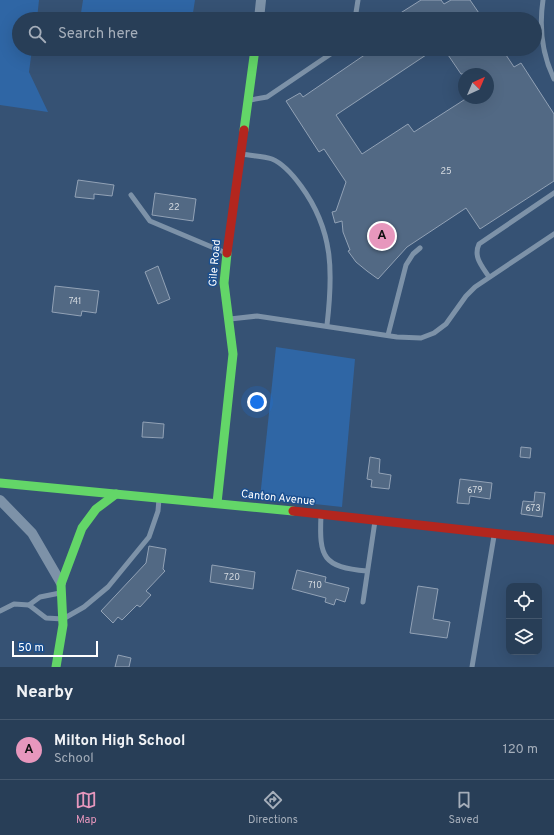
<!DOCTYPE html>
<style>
body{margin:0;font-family:Overpass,sans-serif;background:#30455d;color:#f1f3f6}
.controls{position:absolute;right:12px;bottom:12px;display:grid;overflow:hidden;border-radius:8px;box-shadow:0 4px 16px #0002}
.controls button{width:36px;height:36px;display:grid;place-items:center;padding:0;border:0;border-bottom:1px solid #44576d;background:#283e57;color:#f1f3f6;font:20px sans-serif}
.compass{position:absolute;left:458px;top:68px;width:36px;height:36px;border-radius:50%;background:#283e57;box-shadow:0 4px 16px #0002;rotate:44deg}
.scale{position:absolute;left:12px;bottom:10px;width:86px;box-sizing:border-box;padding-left:4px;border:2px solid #fff;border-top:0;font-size:11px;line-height:14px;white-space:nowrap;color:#fff;-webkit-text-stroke:3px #1b4f8f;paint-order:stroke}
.you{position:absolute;left:257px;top:402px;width:14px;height:14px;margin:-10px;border:3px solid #fff;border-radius:50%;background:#1a73e8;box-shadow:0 0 0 6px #1a73e833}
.badge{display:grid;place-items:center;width:26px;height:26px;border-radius:50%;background:#e797bd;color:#111;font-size:13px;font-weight:700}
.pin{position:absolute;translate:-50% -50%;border:2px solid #fff;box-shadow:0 1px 4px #0006}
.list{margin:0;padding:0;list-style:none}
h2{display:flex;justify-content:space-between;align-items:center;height:52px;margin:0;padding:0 16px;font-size:17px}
h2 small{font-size:13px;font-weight:400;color:#a5aeba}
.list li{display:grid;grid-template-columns:26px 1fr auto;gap:12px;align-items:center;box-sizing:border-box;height:60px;padding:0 16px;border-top:1px solid #44576d}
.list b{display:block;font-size:15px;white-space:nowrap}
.list p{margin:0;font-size:13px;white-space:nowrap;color:#a5aeba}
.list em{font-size:13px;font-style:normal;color:#a5aeba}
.icon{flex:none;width:22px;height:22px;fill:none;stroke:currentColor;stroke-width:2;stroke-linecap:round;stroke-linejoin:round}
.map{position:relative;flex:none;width:554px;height:667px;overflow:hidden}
.search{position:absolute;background:#283e57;box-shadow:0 4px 16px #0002;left:12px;right:12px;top:12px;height:44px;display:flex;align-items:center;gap:10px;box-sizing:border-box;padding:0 14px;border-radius:22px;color:#a5aeba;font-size:15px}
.sheet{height:112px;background:#283e57}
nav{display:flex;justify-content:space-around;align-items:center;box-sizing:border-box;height:56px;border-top:1px solid #44576d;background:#283e57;font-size:11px;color:#a5aeba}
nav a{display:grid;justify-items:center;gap:2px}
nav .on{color:#e797bd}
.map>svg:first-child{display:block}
.green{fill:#2f66a5}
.building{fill:#526984;stroke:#92a2b6}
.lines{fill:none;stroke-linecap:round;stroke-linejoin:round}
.lane{stroke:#7d92a8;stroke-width:5}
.street{stroke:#7d92a8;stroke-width:10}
.fast{stroke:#63d668;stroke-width:9}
.jam{stroke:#b3261e;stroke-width:9}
.labels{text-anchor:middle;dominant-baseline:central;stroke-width:3;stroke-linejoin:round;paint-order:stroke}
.number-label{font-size:9px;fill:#d4dae0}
.street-label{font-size:11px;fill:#fff;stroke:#1b4f8f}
</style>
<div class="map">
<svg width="554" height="667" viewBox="0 0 554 667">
<rect width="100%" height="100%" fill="#365274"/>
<g class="green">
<path d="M 0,0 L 39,0 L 37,19 L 19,19 L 19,49 L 32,49 L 29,72 L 48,112 L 0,105 Z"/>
<path d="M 83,0 L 195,0 L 192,19 L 127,19 L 81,13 Z"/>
<path d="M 276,347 L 355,359 L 342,507 L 260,498 Z"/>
</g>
<g class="building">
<path d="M 421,0 L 441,0 L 444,4 L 451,0 L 470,0 L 483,19 L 391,19 Z"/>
<path d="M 363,49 L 435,49 L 336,115 L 362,154 L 408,124 L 414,132 L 467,98 L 488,98 L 488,74 L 461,74 L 444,49 L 502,49 L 514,67 L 521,63 L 554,114 L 554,181 L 480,229 L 466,208 L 407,247 L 378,279 L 367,271 L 356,262 L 348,251 L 350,250 L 343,232 L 342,221 L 335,223 L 332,212 L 336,211 L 346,182 L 324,149 L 319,152 L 286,101 L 300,93 L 303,97 L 366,54 Z"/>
<path d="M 78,180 L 114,185 L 112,196 L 94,194 L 94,199 L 75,197 Z"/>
<path d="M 155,193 L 196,199 L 193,221 L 152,215 Z"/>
<path d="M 158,266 L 170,299 L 158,304 L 145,272 Z"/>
<path d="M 55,286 L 99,291 L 96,313 L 82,311 L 81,316 L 52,312 Z"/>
<path d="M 143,422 L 164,424 L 163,438 L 142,437 Z"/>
<path d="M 521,447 L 531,448 L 530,458 L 520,457 Z"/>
<path d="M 370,457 L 380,459 L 379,473 L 391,475 L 389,489 L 371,487 L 372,480 L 367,479 Z"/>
<path d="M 460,479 L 492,483 L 490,499 L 470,496 L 469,504 L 457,503 Z"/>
<path d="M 535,492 L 545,493 L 542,517 L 521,514 L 523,501 L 534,502 Z"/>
<path d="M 149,546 L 166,549 L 163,569 L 165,571 L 146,591 L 151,595 L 140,607 L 137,605 L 122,620 L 118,617 L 113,623 L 101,611 L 146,563 Z"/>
<path d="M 212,565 L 255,572 L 253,589 L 210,582 Z"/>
<path d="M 297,570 L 326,577 L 325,582 L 349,588 L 345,602 L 336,599 L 334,605 L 325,602 L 326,598 L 292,589 Z"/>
<path d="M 418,586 L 438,589 L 433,619 L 450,622 L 447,638 L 410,633 Z"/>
<path d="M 118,655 L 131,658 L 129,667 L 115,667 Z"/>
</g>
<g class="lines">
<g class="lane">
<path d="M 543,0 C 539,27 542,54 554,79"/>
<path d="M 355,19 L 358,0"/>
<path d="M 250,100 L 267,97 L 338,49"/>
<path d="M 242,154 C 252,156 263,156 272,159 C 284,164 293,175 301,186 C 334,231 333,273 327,325"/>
<path d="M 131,195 L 150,221 L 226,253"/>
<path d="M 489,277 C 482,266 473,257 479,244 L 554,193"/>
<path d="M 230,319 L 257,316 L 397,337 L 421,338 L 434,333 L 446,324 L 466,296 L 475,287 L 554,234"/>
<path d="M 388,335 L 406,265 L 413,254 L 420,248"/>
<path d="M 321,515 C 319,558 323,567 367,571"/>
<path d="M 60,593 L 40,597 L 29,605 L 46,618 L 63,619 L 84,607 L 108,587 L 149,537 L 158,511 L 159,499"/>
<path d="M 363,602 L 375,521"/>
<path d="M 0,611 L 14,604 L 29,605"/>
<path d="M 472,667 L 494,536"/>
</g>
<g class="street">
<path d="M 259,19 L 261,0"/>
<path d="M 0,500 L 32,533 L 61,583"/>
</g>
<g class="fast">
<path d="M 244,130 L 255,49"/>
<path d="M 0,483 L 293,511"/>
<path d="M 217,503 L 233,354 L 224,283 L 227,253"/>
<path d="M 56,667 L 63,625 L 61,584 L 82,528 L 96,509 L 116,494"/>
</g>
<g class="jam">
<path d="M 227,253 L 244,130"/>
<path d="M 293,511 L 554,540"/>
</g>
</g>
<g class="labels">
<g class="number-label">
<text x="446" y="171">25</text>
<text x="174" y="207">22</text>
<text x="75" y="301">741</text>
<text x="475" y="490">679</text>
<text x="533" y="508">673</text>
<text x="232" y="577">720</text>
<text x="315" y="585">710</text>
</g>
<g class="street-label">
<text transform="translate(215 263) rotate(-85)">Gile Road</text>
<text transform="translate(278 498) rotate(6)">Canton Avenue</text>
</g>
</g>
</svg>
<div class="controls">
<button><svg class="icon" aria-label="locate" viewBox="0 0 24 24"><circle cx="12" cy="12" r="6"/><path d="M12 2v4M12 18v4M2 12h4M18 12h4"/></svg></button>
<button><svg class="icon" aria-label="layers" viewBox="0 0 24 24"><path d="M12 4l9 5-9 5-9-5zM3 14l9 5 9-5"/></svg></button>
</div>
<svg class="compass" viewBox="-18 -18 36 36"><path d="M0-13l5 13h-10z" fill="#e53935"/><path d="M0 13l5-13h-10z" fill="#a5aeba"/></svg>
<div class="scale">50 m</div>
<div class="you"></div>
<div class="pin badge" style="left:382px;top:236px">A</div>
<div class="search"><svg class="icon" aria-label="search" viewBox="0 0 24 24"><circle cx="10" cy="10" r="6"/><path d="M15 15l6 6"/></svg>Search here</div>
</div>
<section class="sheet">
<h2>Nearby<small></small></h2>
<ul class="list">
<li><span class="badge">A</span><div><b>Milton High School</b><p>School</p></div><em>120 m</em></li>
</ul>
</section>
<nav>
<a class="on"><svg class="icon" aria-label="map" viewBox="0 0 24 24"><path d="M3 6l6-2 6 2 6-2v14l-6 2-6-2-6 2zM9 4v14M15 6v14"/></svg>Map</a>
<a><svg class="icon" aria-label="directions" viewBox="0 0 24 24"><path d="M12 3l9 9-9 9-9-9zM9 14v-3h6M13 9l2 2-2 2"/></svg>Directions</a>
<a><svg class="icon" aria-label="saved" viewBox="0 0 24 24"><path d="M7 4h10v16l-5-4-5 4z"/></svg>Saved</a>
</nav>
